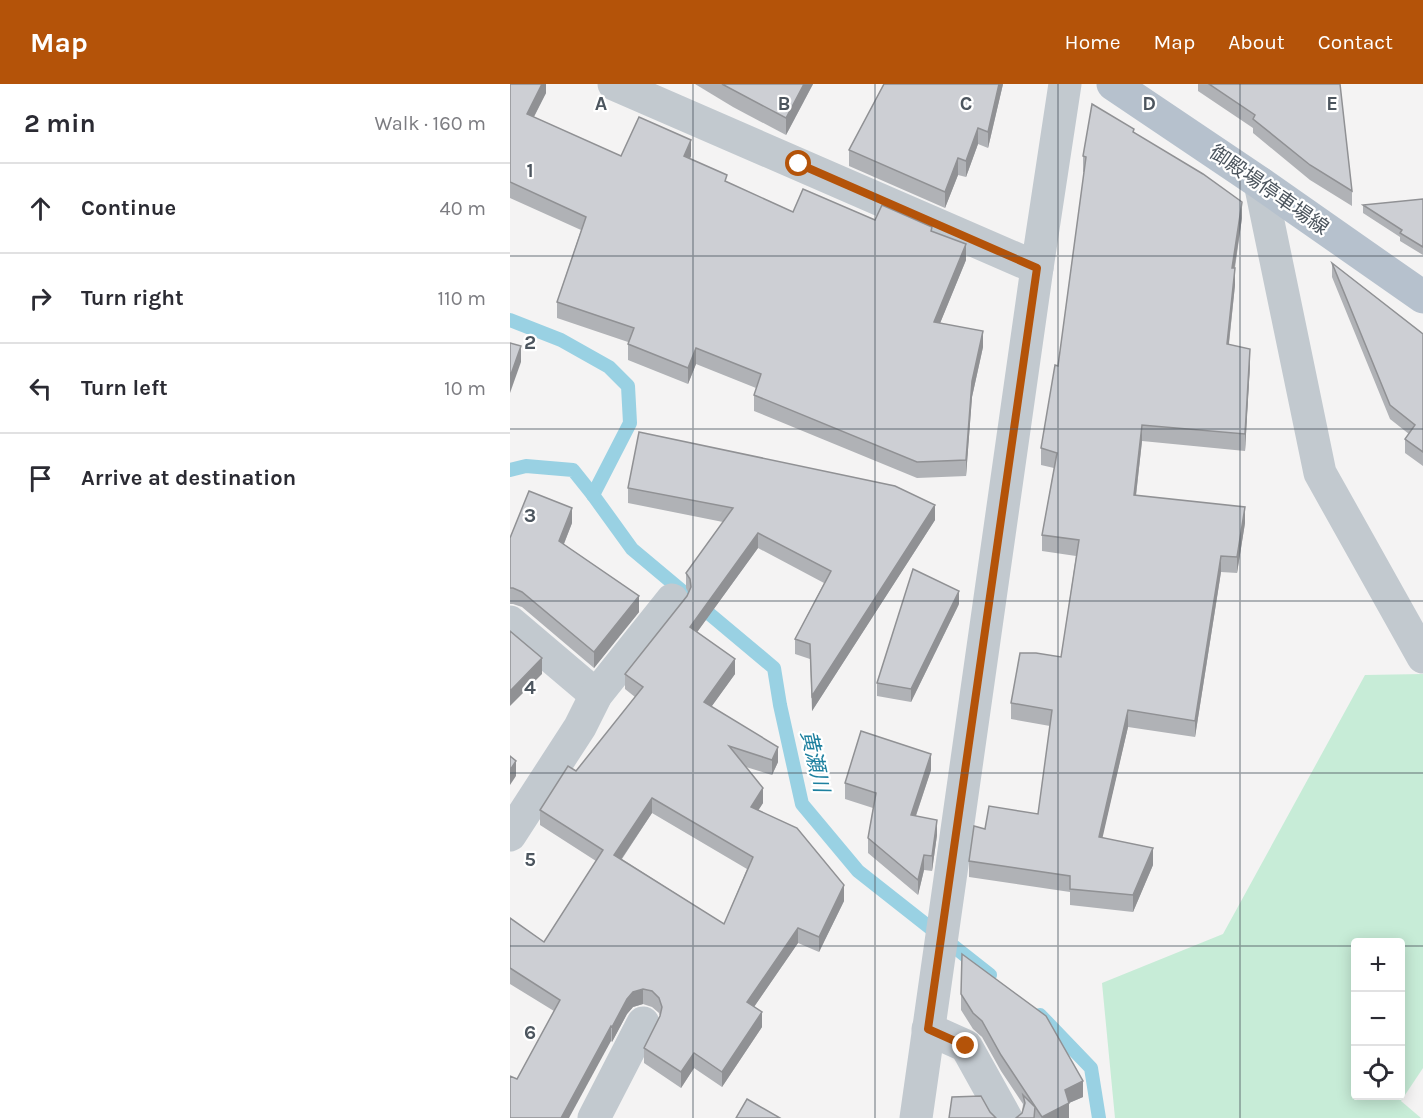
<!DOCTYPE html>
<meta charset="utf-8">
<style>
body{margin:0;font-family:Karla,"Noto Sans JP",sans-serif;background:#f2f2f3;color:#2b2b33}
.controls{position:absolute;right:18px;bottom:18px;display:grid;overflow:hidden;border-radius:6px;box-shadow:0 3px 15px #0003}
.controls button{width:54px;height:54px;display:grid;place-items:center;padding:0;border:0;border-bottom:2px solid #e1e1e2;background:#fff;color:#2b2b33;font:30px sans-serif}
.stop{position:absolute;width:18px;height:18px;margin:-14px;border:4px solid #b45309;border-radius:50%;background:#fff}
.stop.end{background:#b45309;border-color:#fff;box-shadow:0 2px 6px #0008}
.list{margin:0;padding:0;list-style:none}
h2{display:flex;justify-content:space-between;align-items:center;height:78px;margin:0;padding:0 24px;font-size:26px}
h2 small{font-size:20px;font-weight:400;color:#7c7c81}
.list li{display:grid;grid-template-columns:39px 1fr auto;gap:18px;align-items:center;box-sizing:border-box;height:90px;padding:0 24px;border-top:2px solid #e1e1e2}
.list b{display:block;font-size:22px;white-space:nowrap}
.list em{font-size:20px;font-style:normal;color:#7c7c81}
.icon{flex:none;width:33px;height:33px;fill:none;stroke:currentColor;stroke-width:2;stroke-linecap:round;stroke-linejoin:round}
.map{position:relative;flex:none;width:913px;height:1034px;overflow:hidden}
header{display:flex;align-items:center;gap:36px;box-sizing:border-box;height:84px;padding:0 30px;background:#b45309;color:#fff}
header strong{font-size:28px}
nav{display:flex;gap:33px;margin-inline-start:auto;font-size:21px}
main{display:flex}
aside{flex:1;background:#fff}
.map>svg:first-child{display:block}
.green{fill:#c7ecd7;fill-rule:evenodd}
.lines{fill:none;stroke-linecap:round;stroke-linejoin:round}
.stream{stroke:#99d1e3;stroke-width:14}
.minor{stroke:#c2c9cf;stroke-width:33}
.major{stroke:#b6c1cd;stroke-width:33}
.wall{fill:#b0b2b6;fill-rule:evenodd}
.shaded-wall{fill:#909194}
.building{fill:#cdcfd4;stroke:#909194;stroke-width:1.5;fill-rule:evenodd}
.route{stroke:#b45309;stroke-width:8}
.grid{fill:none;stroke:#4c555e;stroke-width:1.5;stroke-opacity:0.55}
.labels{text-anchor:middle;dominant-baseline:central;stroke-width:4.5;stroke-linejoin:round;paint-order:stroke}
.street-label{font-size:20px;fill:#4c555e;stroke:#fff}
.water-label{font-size:21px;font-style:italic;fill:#1d809f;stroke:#fff}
.grid-label{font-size:20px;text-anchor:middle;font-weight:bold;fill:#4c555e;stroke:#fff;stroke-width:4.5;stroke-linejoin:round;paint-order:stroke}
</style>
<header>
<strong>Map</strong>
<nav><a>Home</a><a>Map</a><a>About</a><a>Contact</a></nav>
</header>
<main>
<aside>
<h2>2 min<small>Walk · 160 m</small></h2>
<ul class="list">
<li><svg class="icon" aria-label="ahead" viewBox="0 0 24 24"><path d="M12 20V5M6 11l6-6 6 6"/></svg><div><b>Continue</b></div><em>40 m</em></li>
<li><svg class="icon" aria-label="right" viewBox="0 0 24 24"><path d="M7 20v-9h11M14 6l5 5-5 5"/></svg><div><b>Turn right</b></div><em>110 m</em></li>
<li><svg class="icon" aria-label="left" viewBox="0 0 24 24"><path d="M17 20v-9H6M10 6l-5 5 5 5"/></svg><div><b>Turn left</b></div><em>10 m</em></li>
<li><svg class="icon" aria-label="arrive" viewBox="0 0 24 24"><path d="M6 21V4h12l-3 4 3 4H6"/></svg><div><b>Arrive at destination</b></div></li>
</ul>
</aside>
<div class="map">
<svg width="913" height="1034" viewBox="0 0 913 1034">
<rect width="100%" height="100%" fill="#f4f3f3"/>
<path class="green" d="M 913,590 L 913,984 L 891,1017 L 911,1034 L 605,1034 L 592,899 L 713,850 L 855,591 ZM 846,858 L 890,858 L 890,1012 L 846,1012 Z"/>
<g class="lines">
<g class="stream">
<path d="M 0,236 L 51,256 L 99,283 L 118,302 L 120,339 L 83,411"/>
<path d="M 0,386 L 16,382 L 63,386 L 83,411 L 122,465 L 264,584 L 270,621 L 292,720 L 348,787 L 480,891"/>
<path d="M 530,931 L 581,984 L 589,1034"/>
</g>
<g class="minor">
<path d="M 104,0 L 527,184"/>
<path d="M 750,99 L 810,389 L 913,573"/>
<path d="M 0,538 L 86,611"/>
<path d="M 0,751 L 70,643 L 86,611 L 162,516"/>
<path d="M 418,945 L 456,962 L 496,1034"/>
<path d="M 84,1034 L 133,939"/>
<path d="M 406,1034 L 527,184 L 555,0"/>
</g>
<path class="major" d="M 603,0 L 750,99 L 913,213"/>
</g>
<g class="wall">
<path d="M 0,0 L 36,0 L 36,9 L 24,33 L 111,72 L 181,72 L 180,75 L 217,98 L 283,128 L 365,136 L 422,147 L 456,176 L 430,239 L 473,263 L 462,313 L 456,392 L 407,394 L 244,327 L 244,311 L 246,304 L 186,280 L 178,300 L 118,276 L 118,258 L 47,234 L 47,218 L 71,146 L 0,114 Z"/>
<path d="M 185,0 L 303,0 L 276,51 L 223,23 Z"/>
<path d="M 493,0 L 478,64 L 468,60 L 456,93 L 448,91 L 435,124 L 339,82 L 339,66 Z"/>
<path d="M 688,0 L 830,0 L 842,107 L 842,122 L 800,96 L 743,49 L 743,44 L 688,7 Z"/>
<path d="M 624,48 L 732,134 L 725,184 L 725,201 L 719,260 L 740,281 L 735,367 L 632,357 L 626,412 L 735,439 L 727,489 L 711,488 L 685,653 L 618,643 L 592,753 L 643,781 L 623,828 L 560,821 L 560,808 L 459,793 L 459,777 L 475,745 L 528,730 L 540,642 L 501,635 L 501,619 L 551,573 L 566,472 L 532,467 L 532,451 L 544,384 L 531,381 L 531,364 L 548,282 L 574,88 L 573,88 L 573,72 Z"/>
<path d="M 913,115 L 913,171 L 890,157 L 890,153 L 853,129 L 853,121 Z"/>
<path d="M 822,179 L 913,250 L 913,382 L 895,369 L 895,355 L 899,350 L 880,335 L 822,193 Z"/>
<path d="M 118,404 L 425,436 L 302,627 L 300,575 L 285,570 L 285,555 L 314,499 L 248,464 L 187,548 L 225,590 L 201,623 L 268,678 L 262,691 L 236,683 L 253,719 L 248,726 L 334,817 L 309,868 L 288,859 L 244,923 L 252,943 L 212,1003 L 184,984 L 171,1004 L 134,979 L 134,964 L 150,932 L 149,929 L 142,923 L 133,920 L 123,923 L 117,930 L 102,958 L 101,957 L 7,995 L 44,927 L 0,900 L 0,834 L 34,858 L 86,777 L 30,741 L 30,726 L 66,687 L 125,613 L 115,605 L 115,590 L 177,512 L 178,508 L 176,504 L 176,489 L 213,438 L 118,419 ZM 142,729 L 237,785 L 214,840 L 112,775 Z"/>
<path d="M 62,439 L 54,460 L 129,528 L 84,584 L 12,523 L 3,520 L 0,520 L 0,454 Z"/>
<path d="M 449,520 L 401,618 L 367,612 L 367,599 Z"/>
<path d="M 421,686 L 406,732 L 427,751 L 422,787 L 414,786 L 408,811 L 358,769 L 358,754 L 363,724 L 335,715 L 335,699 Z"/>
<path d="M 451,910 L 573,1013 L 559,1019 L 559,1034 L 506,1034 L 512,1029 L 513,1020 L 491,987 L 472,953 L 463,945 L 451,926 Z"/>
</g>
<g class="shaded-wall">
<path d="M 32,0 L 36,0 L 36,9 L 17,46 L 17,30 Z"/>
<path d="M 294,0 L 303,0 L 276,51 L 276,34 Z"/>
<path d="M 489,0 L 493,0 L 478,64 L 478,48 Z"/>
<path d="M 468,44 L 468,60 L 456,93 L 456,77 Z"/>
<path d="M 181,56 L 181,72 L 174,88 L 174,72 Z"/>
<path d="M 448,74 L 448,91 L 435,124 L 435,108 Z"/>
<path d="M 732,118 L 732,134 L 722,200 L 722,184 Z"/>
<path d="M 456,160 L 456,176 L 424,254 L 424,238 Z"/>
<path d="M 725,184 L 725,201 L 717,276 L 717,260 Z"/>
<path d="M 473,247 L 473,263 L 462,313 L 456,392 L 456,376 L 462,297 Z"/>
<path d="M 11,262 L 11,278 L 0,309 L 0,293 Z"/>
<path d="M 186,264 L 186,280 L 178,300 L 178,284 Z"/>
<path d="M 740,265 L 740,281 L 735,367 L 735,350 Z"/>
<path d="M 632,341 L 632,357 L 624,428 L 624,411 Z"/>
<path d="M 425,421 L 425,436 L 302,627 L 302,612 Z"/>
<path d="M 735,423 L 735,439 L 727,489 L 727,473 Z"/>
<path d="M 62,424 L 62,439 L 49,472 L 49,457 Z"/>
<path d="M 248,449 L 248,464 L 180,558 L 180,543 Z"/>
<path d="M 711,472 L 711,488 L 685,653 L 685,637 Z"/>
<path d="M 449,507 L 449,520 L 401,618 L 401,605 Z"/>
<path d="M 129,512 L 129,528 L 84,584 L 84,568 Z"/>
<path d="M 32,574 L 32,590 L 0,622 L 0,607 Z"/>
<path d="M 225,575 L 225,590 L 194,633 L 194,618 Z"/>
<path d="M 618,626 L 618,643 L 589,769 L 589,753 Z"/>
<path d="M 268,663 L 268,678 L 262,691 L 262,676 Z"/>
<path d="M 421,670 L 421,686 L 401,746 L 401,731 Z"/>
<path d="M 6,677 L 6,692 L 0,701 L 0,686 Z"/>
<path d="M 253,704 L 253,719 L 241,738 L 241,723 Z"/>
<path d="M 142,714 L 142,729 L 104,786 L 104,771 Z"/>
<path d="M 427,736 L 427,751 L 422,787 L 422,772 Z"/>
<path d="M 643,764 L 643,781 L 623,828 L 623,811 Z"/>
<path d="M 414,771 L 414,786 L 408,811 L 408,796 Z"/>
<path d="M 334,801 L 334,817 L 309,868 L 309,853 Z"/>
<path d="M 288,844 L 288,859 L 237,933 L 237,918 Z"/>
<path d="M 133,905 L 133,920 L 123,923 L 117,930 L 102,958 L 102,943 L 117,915 L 123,908 Z"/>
<path d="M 252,928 L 252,943 L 212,1003 L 212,988 Z"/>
<path d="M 101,942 L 101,957 L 59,1034 L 51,1034 Z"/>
<path d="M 184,969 L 184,984 L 171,1004 L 171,988 Z"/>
<path d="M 573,997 L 573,1013 L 559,1019 L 559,1034 L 532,1034 L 555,1006 Z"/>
</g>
<g class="building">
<path d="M 0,0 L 32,0 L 17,30 L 111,72 L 129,33 L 181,56 L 174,72 L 217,91 L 215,97 L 283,128 L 293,105 L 365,136 L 372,121 L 422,143 L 421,147 L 456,160 L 424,238 L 473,247 L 462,297 L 456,376 L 407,378 L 244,311 L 251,290 L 186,264 L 178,284 L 118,260 L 124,244 L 47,218 L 76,133 L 0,98 Z"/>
<path d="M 212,0 L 294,0 L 276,34 Z"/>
<path d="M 374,0 L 489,0 L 478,48 L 468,44 L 456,77 L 448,74 L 435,108 L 339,66 Z"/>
<path d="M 699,0 L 830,0 L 842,107 L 800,81 L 743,35 L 745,31 Z"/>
<path d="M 582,20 L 624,45 L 623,48 L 693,90 L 732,118 L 722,184 L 725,184 L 717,260 L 740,265 L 735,350 L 632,341 L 624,411 L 735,423 L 727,473 L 711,472 L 685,637 L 618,626 L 589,753 L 643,764 L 623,811 L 560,805 L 560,792 L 459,777 L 464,742 L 475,745 L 479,722 L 528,730 L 542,626 L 501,619 L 510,569 L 526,569 L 551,573 L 569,456 L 532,451 L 547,369 L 531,364 L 545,281 L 548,282 L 576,73 L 573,72 Z"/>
<path d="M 913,115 L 913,163 L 890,149 L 892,146 L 853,121 Z"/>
<path d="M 822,179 L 913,250 L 913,368 L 895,355 L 905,341 L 880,321 Z"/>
<path d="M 0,259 L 11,262 L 0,293 Z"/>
<path d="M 129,348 L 385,402 L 425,421 L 302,612 L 300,560 L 285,555 L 321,487 L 248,449 L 180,543 L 225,575 L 194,618 L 268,663 L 262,676 L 219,662 L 253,704 L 241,723 L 287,744 L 334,801 L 309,853 L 288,844 L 237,918 L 252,928 L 212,988 L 184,969 L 171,988 L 134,964 L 150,932 L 152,923 L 149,914 L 142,907 L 133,905 L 123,908 L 117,915 L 102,943 L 101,942 L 51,1034 L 0,1034 L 0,992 L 7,995 L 50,916 L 0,884 L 0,834 L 34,858 L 93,766 L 30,726 L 58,682 L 66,687 L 133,603 L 115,590 L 177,512 L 181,503 L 180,495 L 176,489 L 223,424 L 118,404 ZM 142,714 L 243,773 L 214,840 L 104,771 Z"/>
<path d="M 19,407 L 62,424 L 49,457 L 129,512 L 84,568 L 12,508 L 3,504 L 0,504 L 0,454 Z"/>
<path d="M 403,485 L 449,507 L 401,605 L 367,599 Z"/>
<path d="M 0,547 L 32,574 L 0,607 Z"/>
<path d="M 351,647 L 421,670 L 401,731 L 427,736 L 422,772 L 414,771 L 408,796 L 358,754 L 366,709 L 335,699 Z"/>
<path d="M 0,672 L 6,677 L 0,686 Z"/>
<path d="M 452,870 L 536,932 L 573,997 L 555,1006 L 559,1019 L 532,1033 L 491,971 L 472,937 L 463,929 L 451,910 Z"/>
<path d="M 513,1011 L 525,1023 L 524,1034 L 506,1034 L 512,1029 L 515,1019 Z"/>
<path d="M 471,1012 L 480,1028 L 486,1034 L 439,1034 L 442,1013 Z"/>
<path d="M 237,1015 L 270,1034 L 226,1034 Z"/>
</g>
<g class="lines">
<path class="route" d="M 289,80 L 527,184 L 418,945 L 456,962"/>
</g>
<path class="grid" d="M 183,0 L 183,1034M 365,0 L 365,1034M 548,0 L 548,1034M 730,0 L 730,1034M 0,172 L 913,172M 0,345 L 913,345M 0,517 L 913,517M 0,689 L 913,689M 0,862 L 846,862M 890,862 L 913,862"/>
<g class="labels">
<g class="street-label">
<text transform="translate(759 106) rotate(35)">御殿場停車場線</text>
</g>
<g class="water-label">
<text transform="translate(305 677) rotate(77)">黄瀬川</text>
</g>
</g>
<g class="grid-label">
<text x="91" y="26">A</text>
<text x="274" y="26">B</text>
<text x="456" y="26">C</text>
<text x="639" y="26">D</text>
<text x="822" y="26">E</text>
<text x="20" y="93">1</text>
<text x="20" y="265">2</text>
<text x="20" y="438">3</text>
<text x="20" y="610">4</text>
<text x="20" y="782">5</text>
<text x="20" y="955">6</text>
</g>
</svg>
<div class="controls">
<button>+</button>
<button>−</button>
<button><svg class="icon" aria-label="locate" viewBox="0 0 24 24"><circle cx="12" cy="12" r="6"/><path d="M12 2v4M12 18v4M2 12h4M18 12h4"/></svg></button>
</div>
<div class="stop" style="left:289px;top:80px"></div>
<div class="stop end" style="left:456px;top:962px"></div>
</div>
</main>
